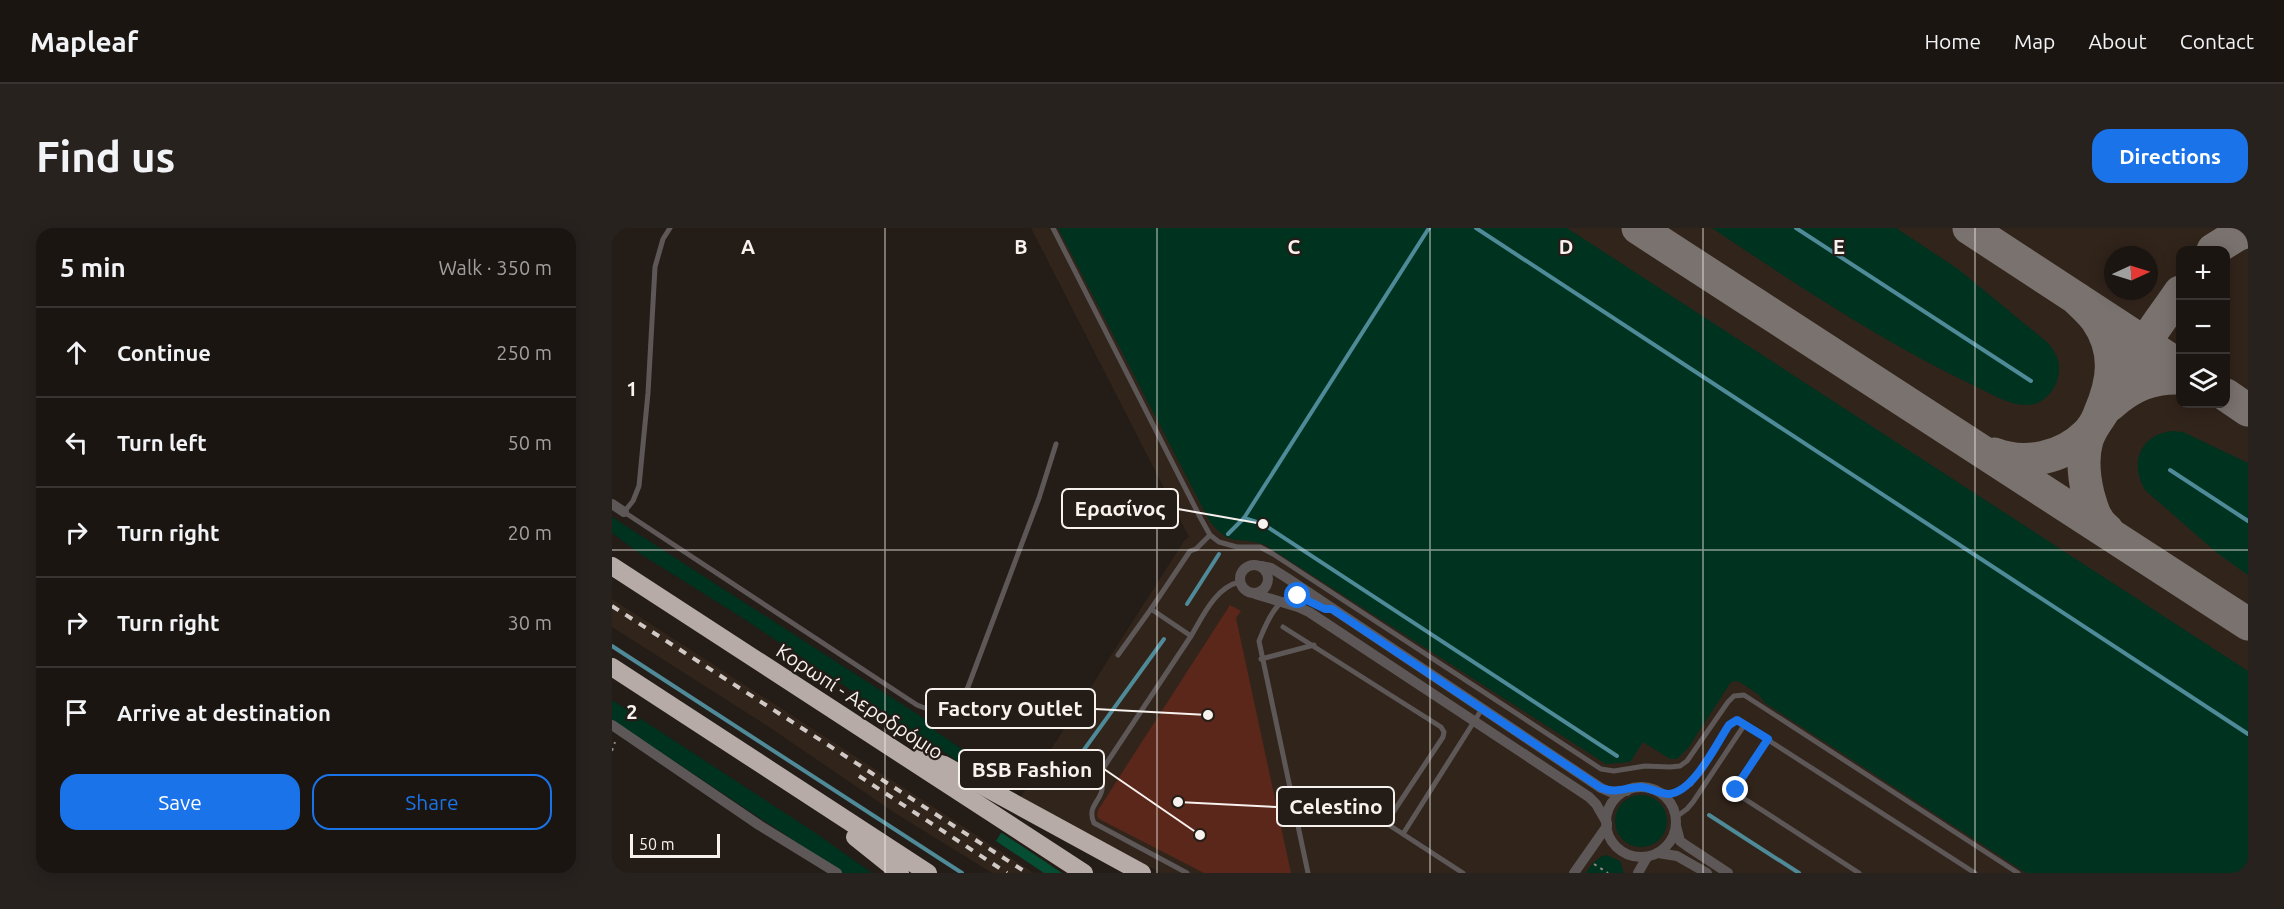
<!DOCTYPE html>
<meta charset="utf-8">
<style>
body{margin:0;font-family:Ubuntu,sans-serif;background:#28221f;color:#f1f3f6}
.controls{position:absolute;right:18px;top:18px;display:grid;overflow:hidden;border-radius:12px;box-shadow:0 3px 15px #0003}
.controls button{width:54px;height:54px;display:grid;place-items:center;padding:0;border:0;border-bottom:2px solid #393431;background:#1b1511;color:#f1f3f6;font:30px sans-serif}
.compass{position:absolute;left:1492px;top:18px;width:54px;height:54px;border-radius:50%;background:#1b1511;box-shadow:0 3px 15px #0003;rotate:86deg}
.scale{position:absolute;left:18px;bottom:15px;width:90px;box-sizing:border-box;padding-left:6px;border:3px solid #f8f2ef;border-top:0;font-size:16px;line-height:21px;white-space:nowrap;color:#f8f2ef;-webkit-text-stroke:4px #241c17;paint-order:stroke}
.stop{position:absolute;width:18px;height:18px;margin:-14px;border:4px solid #1a73e8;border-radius:50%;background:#fff}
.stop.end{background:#1a73e8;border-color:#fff;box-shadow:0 2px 6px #0008}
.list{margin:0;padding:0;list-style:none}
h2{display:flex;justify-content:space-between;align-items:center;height:78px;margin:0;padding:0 24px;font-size:26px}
h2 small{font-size:20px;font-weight:400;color:#a09f9f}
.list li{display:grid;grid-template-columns:39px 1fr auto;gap:18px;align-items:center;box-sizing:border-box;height:90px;padding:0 24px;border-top:2px solid #393431}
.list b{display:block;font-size:22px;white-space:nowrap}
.list em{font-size:20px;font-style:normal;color:#a09f9f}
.actions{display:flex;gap:12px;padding:18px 24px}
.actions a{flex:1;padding:14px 0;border:2px solid #1a73e8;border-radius:18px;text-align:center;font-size:21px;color:#1a73e8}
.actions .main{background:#1a73e8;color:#fff}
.icon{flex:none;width:33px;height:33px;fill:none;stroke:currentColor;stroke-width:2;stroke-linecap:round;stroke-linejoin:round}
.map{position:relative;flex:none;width:1636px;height:645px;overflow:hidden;border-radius:18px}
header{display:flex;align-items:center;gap:36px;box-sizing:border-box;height:84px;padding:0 30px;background:#1b1511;border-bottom:2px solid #393431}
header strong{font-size:28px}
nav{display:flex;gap:33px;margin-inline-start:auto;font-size:21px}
.intro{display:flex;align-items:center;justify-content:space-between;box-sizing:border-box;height:144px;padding:0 36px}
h1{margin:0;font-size:42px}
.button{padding:15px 27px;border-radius:18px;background:#1a73e8;color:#fff;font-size:21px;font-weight:700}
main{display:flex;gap:36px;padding:0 36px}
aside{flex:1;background:#1b1511;border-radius:18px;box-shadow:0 3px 15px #0003}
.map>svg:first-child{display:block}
.built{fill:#31241b;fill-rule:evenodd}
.green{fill:#003220}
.forest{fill:#054e34}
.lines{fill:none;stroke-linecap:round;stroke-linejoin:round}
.stream{stroke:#4f8a98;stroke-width:4}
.taxiway{stroke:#7a726e;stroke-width:33}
.building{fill:#5b271a}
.path{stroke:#8e8783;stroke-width:2;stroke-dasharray:3 4.5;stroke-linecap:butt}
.lane{stroke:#5d5857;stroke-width:5}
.street{stroke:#5d5857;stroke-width:10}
.highway{stroke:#b6aba6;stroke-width:18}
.rail{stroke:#d0c9c6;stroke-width:4;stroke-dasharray:8 8;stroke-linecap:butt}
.route{stroke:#1a73e8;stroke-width:8}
.grid{fill:none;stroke:#f8f2ef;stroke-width:1.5;stroke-opacity:0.55}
.labels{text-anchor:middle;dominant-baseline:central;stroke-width:4.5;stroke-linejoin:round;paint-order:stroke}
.street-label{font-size:20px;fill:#f8f2ef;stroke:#241c17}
.grid-label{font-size:20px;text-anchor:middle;font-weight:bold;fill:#f8f2ef;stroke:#241c17;stroke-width:4.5;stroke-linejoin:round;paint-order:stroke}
.leader{fill:none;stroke:#f8f2ef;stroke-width:2}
.callout-dot{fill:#f8f2ef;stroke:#241c17;stroke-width:2}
.callout{fill:#241c17;stroke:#f8f2ef;stroke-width:2}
.callout-label{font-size:21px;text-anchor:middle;font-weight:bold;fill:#f8f2ef}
</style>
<header>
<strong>Mapleaf</strong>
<nav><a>Home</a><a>Map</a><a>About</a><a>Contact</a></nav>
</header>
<div class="intro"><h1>Find us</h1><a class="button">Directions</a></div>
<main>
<aside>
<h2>5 min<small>Walk · 350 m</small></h2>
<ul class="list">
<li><svg class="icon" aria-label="ahead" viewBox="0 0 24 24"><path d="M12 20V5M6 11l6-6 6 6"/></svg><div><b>Continue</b></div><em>250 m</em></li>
<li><svg class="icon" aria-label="left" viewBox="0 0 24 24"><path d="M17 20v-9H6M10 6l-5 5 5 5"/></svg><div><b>Turn left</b></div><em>50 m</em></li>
<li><svg class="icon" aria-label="right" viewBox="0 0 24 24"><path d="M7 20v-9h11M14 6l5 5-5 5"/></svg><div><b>Turn right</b></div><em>20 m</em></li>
<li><svg class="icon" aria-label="right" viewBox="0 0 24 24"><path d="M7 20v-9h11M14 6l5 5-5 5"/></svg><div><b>Turn right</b></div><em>30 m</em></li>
<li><svg class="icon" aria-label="arrive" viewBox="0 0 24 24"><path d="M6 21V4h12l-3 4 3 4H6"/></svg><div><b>Arrive at destination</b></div></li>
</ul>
<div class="actions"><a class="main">Save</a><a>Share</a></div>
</aside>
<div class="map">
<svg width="1636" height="645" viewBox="0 0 1636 645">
<rect width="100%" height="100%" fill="#241c17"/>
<g class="built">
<path d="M 419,0 L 1636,0 L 1636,645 L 549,645 L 408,570 L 572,313 L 577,309 ZM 1568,22 L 1614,22 L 1614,176 L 1568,176 ZM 1501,27 L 1537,27 L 1537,63 L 1501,63 Z"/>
<path d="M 0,371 L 326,582 L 422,645 L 380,645 L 283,585 L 157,499 L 0,399 Z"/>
</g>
<g class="green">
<path d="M 446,0 L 955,0 L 1636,443 L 1636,645 L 1414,645 L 1153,475 L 1146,466 L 1126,453 L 1119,454 L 1076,520 L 1065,531 L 1058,531 L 1031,514 L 1018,534 L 994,536 L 653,317 C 625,307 619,321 597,292 Z"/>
<path d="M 1100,0 L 1284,0 L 1346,41 L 1436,115 C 1446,127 1450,138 1445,153 C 1441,165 1429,177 1416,177 C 1398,178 1380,166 1365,159 C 1272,115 1185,57 1100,0 Z"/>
<path d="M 1560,203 L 1571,204 L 1636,235 L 1636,347 L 1605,325 L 1533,262 C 1517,235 1528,207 1560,203 Z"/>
<path d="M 0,289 L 319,495 L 322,502 L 382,543 L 380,556 L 129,389 L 27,325 L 0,305 Z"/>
<path d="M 0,472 L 202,604 L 260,645 L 231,645 L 0,492 Z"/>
<circle cx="1029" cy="593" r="26"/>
<path d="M 994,627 L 1008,633 L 1012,645 L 974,645 C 979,637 984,630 994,627 Z"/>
</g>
<path class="forest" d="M 389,605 L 390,605 L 450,645 L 432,645 L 384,613 Z"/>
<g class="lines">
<g class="stream">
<path d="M 864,0 L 1636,506"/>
<path d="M 1184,0 L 1419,153"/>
<path d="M 1558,242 L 1636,293"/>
<path d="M 632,290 L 651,296 L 1005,528"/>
<path d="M 616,306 L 632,290 L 817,0"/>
<path d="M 575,376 L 607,326"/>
<path d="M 0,418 L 350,645"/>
<path d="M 453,548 L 552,411"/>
<path d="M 1097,587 L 1187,645"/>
</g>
<g class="taxiway">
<path d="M 1026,0 L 1636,396"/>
<path d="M 1357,0 L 1568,138"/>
<path d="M 1601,22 L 1625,7 L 1636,3"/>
<path d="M 1465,71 C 1471,77 1479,84 1484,91 C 1506,123 1502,153 1487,187 C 1484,195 1478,203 1475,212 C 1470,229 1472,249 1476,266 C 1480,280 1483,293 1495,302"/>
<path d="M 1614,167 L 1636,182"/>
<path d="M 1498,177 C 1519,158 1540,149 1568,150"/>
<path d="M 1382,226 C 1413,238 1451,230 1475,206 C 1490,190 1510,151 1522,132 C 1536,108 1553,86 1568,64"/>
</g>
</g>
<path class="building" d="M 618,377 L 629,383 L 624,390 L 679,645 L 592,645 L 487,591 L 485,588 L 486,582 Z"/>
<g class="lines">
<g class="path">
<path d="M 0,523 L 3,514"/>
<path d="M 982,636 L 996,645"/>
</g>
<g class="lane">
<path d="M 58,0 L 51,11 L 43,39 L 36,165 L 27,258 L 21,273 L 12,284 L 305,477 C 330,488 342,482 356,459 L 427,270 L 444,216"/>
<path d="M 441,0 L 588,289 L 598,307 L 607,314 L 625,319 L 648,319 L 661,326 L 989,541 L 1002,543 L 1033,538 L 1058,539 L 1068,538 L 1075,533 L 1116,474 L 1122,468 L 1132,467 L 1406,645"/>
<path d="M 539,381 L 578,323 L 584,321 L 598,307"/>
<path d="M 671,399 L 829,499 L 832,504 L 831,509 L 774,595 L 851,645"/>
<path d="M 506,427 L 539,381 L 579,408 C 591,388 603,360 627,354"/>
<path d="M 649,431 L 702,417"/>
<path d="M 1156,511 L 1124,559 L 1125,566 L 1247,645"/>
<path d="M 1047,564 L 1058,566 L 1079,556 L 1117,497 L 1125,492 L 1363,645"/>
<path d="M 1064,589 L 1075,581 L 1081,574 L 1133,496"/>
<path d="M 791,606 L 870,481"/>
<path d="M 575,645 L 482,595 C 475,579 487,575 490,562 C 491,555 488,549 490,542 L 579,408"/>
<path d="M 696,645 L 647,413 C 653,398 666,365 686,368 C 695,369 705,377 713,381"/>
</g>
<g class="street">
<path d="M 0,276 L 12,284"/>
<circle cx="642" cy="351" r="14"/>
<path d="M 649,338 L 659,340 L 675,350 L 989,560 L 998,564 L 1015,563"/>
<path d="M 643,366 L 686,379 L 697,384 L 977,569 L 984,576 L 995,595"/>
<path d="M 0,497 L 147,597 L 225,645"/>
<circle cx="1029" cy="594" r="35"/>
<path d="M 1064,598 L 1068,613 L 1075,618 L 1116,645"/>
<path d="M 1046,625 L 1065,628 L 1095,645"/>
<path d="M 962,645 L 995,598"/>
<path d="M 1026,645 L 1035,629"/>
</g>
<g class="highway">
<path d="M 0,338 L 472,645"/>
<path d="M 0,439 L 316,645"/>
<path d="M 306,530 L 332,537 L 530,645"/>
<path d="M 243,609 L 288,645"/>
</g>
<g class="rail">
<path d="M 0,378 L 415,645"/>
<path d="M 247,548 L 395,645"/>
</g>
</g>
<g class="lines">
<path class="route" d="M 686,368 L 713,381 L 720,381 L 989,560 C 1004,566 1014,559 1030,559 C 1039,560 1047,566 1057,566 C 1082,564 1104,516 1117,497 L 1125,492 L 1156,511 L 1124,559 L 1124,562"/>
</g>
<path class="grid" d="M 273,0 L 273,645M 545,0 L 545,645M 818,0 L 818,645M 1091,0 L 1091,645M 1363,0 L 1363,645M 0,322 L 1636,322"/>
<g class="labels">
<g class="street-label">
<text transform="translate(248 473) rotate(33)">Κορωπί - Αεροδρόμιο</text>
</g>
</g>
<g class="grid-label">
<text x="136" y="26">A</text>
<text x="409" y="26">B</text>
<text x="682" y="26">C</text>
<text x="954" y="26">D</text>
<text x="1227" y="26">E</text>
<text x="20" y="168">1</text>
<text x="20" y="491">2</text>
</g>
<path class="leader" d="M651 296L566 281M596 487L483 481M588 607L492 541M566 574L665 579"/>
<g class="callout-dot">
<circle cx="651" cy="296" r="6"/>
<circle cx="596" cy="487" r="6"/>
<circle cx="588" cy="607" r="6"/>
<circle cx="566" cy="574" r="6"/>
</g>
<g class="callout">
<rect x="450" y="261" width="116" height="39" rx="6"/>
<rect x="314" y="461" width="169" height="39" rx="6"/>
<rect x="347" y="522" width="145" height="39" rx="6"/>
<rect x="665" y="559" width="117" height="39" rx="6"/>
</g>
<g class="callout-label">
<text x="508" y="288">Ερασίνος</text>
<text x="398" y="488">Factory Outlet</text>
<text x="420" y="549">BSB Fashion</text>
<text x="724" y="586">Celestino</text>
</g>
</svg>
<div class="controls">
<button>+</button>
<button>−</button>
<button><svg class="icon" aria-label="layers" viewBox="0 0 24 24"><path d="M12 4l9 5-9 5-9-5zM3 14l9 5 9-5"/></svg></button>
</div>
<svg class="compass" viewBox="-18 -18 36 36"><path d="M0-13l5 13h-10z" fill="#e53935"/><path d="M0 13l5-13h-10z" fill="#a09f9f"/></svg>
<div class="scale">50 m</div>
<div class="stop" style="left:686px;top:368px"></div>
<div class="stop end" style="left:1124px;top:562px"></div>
</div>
</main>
